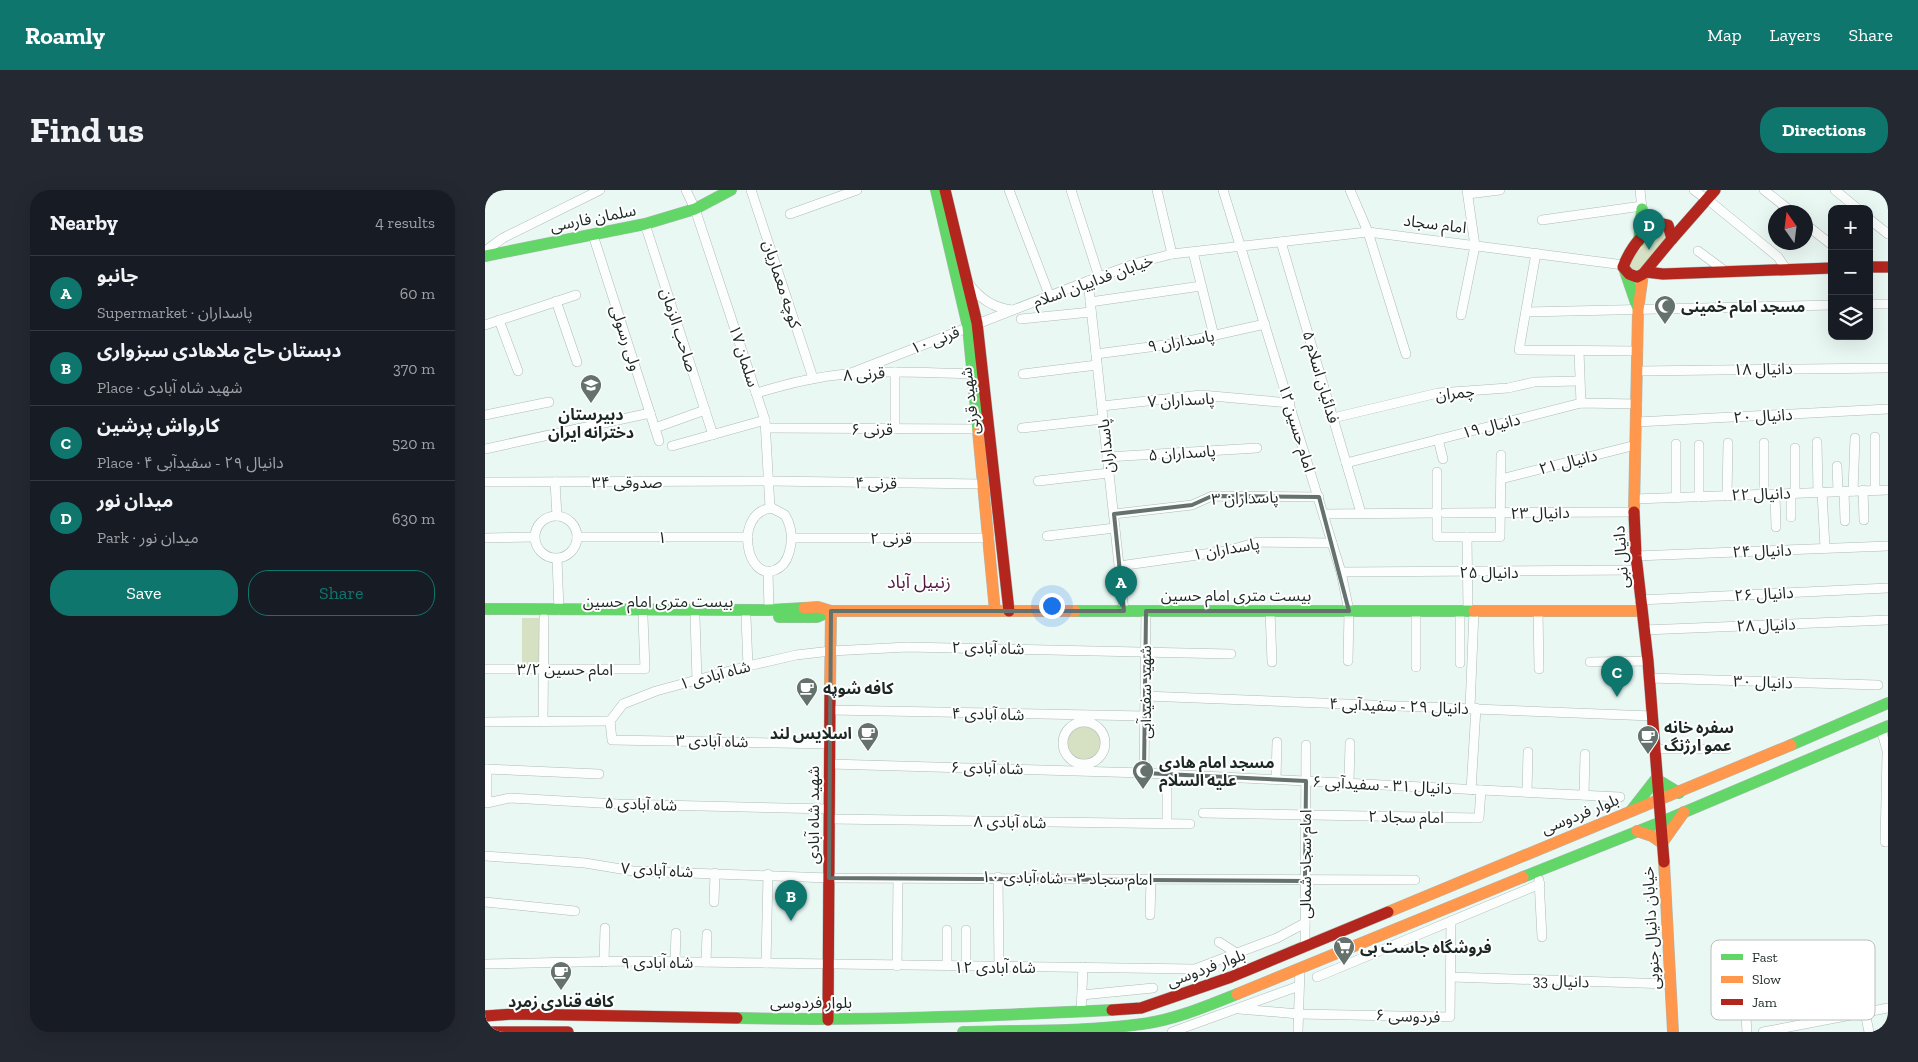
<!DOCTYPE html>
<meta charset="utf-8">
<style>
body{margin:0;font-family:"Zilla Slab","Noto Sans Arabic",serif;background:#242831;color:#f1f3f6}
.controls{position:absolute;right:15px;top:15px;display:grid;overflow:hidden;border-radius:10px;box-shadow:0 5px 20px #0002}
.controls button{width:45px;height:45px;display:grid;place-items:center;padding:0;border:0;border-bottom:1px solid #363941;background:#171b24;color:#f1f3f6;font:25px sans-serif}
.compass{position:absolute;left:1283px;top:15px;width:45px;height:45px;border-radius:50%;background:#171b24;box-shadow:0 5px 20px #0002;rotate:346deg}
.you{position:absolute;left:566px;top:415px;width:18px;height:18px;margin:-12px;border:4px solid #fff;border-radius:50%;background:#1a73e8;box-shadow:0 0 0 8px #1a73e833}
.badge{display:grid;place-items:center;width:32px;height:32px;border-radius:50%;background:#0f766e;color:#fff;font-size:16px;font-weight:700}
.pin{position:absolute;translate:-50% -41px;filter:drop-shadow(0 1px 2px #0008)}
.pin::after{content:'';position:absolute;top:26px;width:18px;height:15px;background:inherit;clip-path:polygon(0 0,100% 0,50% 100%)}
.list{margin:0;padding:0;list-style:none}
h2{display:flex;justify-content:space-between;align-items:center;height:65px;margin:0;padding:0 20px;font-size:21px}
h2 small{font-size:16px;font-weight:400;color:#9ea1a6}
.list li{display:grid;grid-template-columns:32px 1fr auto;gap:15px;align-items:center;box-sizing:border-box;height:75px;padding:0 20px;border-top:1px solid #363941}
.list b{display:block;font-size:19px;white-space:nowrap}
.list p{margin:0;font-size:16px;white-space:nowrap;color:#9ea1a6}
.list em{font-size:16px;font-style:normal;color:#9ea1a6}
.actions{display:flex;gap:10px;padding:15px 20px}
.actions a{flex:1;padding:11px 0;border:1px solid #0f766e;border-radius:20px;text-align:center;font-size:18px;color:#0f766e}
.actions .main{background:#0f766e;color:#fff}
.icon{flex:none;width:28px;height:28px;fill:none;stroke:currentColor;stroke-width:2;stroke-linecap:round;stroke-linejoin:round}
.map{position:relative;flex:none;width:1403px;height:842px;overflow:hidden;border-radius:20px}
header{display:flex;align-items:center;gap:30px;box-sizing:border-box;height:70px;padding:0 25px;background:#0f766e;color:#fff}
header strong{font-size:24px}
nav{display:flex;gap:28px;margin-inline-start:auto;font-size:18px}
.intro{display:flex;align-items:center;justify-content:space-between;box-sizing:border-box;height:120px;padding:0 30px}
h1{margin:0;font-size:35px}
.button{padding:12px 22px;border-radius:20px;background:#0f766e;color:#fff;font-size:18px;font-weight:700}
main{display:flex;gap:30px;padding:0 30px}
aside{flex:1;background:#171b24;border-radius:20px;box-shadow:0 5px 20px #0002}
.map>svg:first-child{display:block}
.green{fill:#d6e0c2}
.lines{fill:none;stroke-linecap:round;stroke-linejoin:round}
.street-casing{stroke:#aebab6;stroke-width:10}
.fast-casing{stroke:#aebab6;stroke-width:12}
.slow-casing{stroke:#aebab6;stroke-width:12}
.jam-casing{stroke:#aebab6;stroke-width:12}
.street{stroke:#fcfefd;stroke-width:9}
.fast{stroke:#63d668;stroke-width:11}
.slow{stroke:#ff974d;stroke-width:11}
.jam{stroke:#b3261e;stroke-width:11}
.marked{fill:none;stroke:#64716d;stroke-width:4;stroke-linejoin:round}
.labels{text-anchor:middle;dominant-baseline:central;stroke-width:4;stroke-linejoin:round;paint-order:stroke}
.street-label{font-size:16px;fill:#1c2825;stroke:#fff}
.poi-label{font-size:16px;font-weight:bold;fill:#1c2825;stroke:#fff;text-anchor:start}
.neighbourhood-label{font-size:18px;fill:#511841;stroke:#fff}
.key{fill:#fff;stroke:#bbbebe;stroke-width:1}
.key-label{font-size:14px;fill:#1c2825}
</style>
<header>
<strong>Roamly</strong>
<nav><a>Map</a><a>Layers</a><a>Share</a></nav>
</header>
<div class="intro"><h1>Find us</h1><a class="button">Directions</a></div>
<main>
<aside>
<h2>Nearby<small>4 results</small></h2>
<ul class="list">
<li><span class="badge">A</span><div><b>جانبو</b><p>Supermarket · پاسداران</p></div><em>60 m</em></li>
<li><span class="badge">B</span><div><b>دبستان حاج ملاهادی سبزواری</b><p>Place · شهید شاه آبادی</p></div><em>370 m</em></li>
<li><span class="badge">C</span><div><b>کارواش پرشین</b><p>Place · دانیال ۲۹ - سفیدآبی ۴</p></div><em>520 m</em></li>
<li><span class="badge">D</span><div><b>میدان نور</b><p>Park · میدان نور</p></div><em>630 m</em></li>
</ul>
<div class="actions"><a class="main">Save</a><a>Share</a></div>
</aside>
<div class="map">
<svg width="1403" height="842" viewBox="0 0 1403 842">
<rect width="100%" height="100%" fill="#eaf8f4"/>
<g class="green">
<path d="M 1174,38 L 1182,41 L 1182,49 L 1157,80 L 1148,82 L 1144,74 L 1146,70 L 1170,41 Z"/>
<path d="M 37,428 L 59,428 L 58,479 L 37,479 Z"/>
<circle cx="598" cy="553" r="18"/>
</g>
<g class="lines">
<g class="street-casing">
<g id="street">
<path d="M 201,0 L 210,19 L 280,230 L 285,318"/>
<path d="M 266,0 L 328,188"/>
<path d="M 524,0 L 565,107"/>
<path d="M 586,0 L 614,87"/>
<path d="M 672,0 L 687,64"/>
<path d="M 738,0 L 856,382 L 864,421 L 863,471"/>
<path d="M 865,0 L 883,42 L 921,164"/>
<path d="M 1155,0 L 1157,19"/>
<path d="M 1209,0 L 1217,6"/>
<path d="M 1279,0 L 1307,22"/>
<path d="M 1350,0 L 1373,19"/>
<path d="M 983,4 L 1015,0"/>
<path d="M 1222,9 L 1293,67 L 1301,79"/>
<path d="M 305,24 L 372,0"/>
<path d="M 1384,29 L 1403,44"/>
<path d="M 1057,30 L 1157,16"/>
<path d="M 160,34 L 228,245"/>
<path d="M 1320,34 L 1347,55"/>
<path d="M 108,45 L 174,251"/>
<path d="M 796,52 L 876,323"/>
<path d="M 0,61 L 18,48 L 115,0"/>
<path d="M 1213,61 L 1240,81"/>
<path d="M 708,62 L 729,146"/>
<path d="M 1051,63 L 1034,160 L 1153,161"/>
<path d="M 603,91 L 639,421"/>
<path d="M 484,94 C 495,109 509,118 527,120"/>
<path d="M 71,111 L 92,172"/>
<path d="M 605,112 L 716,96"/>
<path d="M 1384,114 L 1403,114"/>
<path d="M 1041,122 L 1347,115"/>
<path d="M 976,125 L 990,56 L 982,0"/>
<path d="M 536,129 L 606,122"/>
<path d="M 14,130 L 33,181"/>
<path d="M 0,135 L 91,105"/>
<path d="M 1094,161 L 1096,213"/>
<path d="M 611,164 L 695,153 L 780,134"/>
<path d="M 1153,181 L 1403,178"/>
<path d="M 538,184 L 612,175"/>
<path d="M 361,185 L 603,91 L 652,73 L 687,64 L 883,42 L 1139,75"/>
<path d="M 271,203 C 290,198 308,192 327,189 C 379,178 435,183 488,184"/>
<path d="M 617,216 L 716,205 L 805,213"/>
<path d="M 0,225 L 64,212"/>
<path d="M 848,228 L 953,203 L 1023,198 L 1049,192 L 1094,191"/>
<path d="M 1152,232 L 1403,219"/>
<path d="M 170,238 L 220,220"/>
<path d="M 282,238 L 493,239"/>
<path d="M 537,238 L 618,229"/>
<path d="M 410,239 L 410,182"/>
<path d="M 1390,247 L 1390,300"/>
<path d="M 953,249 L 958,269"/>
<path d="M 1332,252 L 1333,302"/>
<path d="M 1191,254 L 1191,308"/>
<path d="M 187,256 L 280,230"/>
<path d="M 1310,258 L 1310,303"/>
<path d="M 0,259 L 165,223"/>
<path d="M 622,267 L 772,258"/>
<path d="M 861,273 L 1096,213 L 1152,214"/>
<path d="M 1352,276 L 1353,301"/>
<path d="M 952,282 L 952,347 L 1015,347 L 1016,265"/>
<path d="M 1016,289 L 1151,255"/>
<path d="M 553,291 L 624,283"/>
<path d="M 0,292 L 284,291 L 498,294"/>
<path d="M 70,292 L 72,326"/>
<path d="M 1378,300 L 1379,330"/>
<path d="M 1359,301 L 1360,331"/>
<path d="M 1368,301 L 1370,248"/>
<path d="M 1337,302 L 1340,358"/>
<path d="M 1306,303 L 1306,327"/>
<path d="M 1279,304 L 1279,253"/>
<path d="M 1290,304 L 1291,337"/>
<path d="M 1242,306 L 1243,253"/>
<path d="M 1214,307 L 1214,255"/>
<path d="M 1149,309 L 1403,300"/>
<path d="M 287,318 L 300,325 C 307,337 308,350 304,363 C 302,370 298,377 290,380 C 261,392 248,322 287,318 Z"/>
<path d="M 960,323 L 1149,322"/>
<path d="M 629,324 L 707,315 L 727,306 L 834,307"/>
<path d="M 839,324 L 952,323"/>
<circle cx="71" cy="347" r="21"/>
<path d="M 562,346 L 630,338"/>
<path d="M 92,347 L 263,347"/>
<path d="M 982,347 L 983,421"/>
<path d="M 0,348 L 49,347"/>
<path d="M 307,348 L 504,348"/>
<path d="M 1151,366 L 1403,356"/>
<path d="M 72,369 L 74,420"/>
<path d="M 634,376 L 741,361 L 773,352 L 847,353"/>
<path d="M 283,381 L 284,420"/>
<path d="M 856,382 L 1152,380"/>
<path d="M 1155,410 L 1403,398"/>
<path d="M 785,421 L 787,472"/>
<path d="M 931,421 L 931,477"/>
<path d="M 1053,421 L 1054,479"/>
<path d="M 210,427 L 212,490"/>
<path d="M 261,427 L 263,476"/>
<path d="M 1159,440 L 1403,430"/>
<path d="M 1105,472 L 1163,471"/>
<path d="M 975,473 L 975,421"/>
<path d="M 0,479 L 160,479 L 158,427"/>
<path d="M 1164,488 L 1393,495"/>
<path d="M 660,506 L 1167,526"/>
<path d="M 985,518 L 989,421"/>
<path d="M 345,520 L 660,526"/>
<path d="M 125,531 L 138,514 L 171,501 L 263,476 L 311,465 L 346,461 L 423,457 L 746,464"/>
<path d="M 125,531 L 127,550 L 345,554"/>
<path d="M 0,532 L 125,531"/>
<path d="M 58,532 L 59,428"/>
<circle cx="599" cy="553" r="21"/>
<path d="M 1396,539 L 1403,564"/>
<path d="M 1169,559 L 1242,559"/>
<path d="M 1402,564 L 1400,652 L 1403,652"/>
<path d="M 345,574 L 659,583 L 1135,607"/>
<path d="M 0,579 L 114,584"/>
<path d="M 2,579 L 2,613 L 25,608 L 133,614 L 345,619"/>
<path d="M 659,583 L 661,421"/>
<path d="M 791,589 L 792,552"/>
<path d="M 864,593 L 865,553"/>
<path d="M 986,600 L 991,518"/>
<path d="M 1042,602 L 1043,562"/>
<path d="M 1099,605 L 1100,564"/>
<path d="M 718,623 L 994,628 L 996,600"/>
<path d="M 344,629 L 705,634"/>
<path d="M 682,633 L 682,584"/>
<path d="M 0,666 L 100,673 L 148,681 L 344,688 L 930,690"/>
<path d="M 513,687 L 514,777"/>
<path d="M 1054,690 L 1057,747"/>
<path d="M 0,712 L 90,721"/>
<path d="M 229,712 L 230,683"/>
<path d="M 665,725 L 666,690"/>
<path d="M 481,740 L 481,776"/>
<path d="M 734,752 L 753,764 L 760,781"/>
<path d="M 820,757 L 821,555"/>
<path d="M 190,771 L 191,743"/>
<path d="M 119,772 L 120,738"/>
<path d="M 221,772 L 222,744"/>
<path d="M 281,773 L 283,684"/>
<path d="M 0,774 L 142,771 L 710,779 L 792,748 L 820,733"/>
<path d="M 412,776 L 413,688"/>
<path d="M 462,776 L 462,740"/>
<path d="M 832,787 L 1055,694"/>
<path d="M 966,787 L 1185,794"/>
<path d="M 597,805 L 668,798"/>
<path d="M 1260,812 L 1262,842"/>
<path d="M 754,819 L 814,824 L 965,827 L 966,731"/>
<path d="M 596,822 L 598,777"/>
<path d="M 1380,822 L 1384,842"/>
<path d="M 687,842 L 814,796"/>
<path d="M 813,842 L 815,778"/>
<path d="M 1278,842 L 1403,818"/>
</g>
</g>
<g class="fast-casing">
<g id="fast">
<path d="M 451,0 L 483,137 L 493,241"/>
<path d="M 0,1 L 2,0"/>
<path d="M 1154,51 L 1157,19"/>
<path d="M 0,66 L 160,34 L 210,19 L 246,0"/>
<path d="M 1140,81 L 1152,116"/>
<path d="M 0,419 L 284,420 L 319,418"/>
<path d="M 590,421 L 989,421"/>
<path d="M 294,427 L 332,427 L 346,421"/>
<path d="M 1306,555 L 1403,513"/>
<path d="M 1146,621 L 1171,589 L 1194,603"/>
<path d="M 1038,687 L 1176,632 L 1403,536"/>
<path d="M 252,828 C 377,831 501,826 627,820"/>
<path d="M 478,842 C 537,840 598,842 657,834 C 689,830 722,816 752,804"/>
</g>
</g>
<g class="slow-casing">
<g id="slow">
<path d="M 493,241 L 510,421"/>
<path d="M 1149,322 L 1153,120 L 1158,84"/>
<path d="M 319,418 L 333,417 L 346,421 L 590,421"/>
<path d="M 989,421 L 1156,421"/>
<path d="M 345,501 L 346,421"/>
<path d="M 1152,641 L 1167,646 L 1177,653 L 1199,622"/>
<path d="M 1179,672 L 1188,842"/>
<path d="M 903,722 L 1306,555"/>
<path d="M 752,804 L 1038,687"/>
</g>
</g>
<g class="jam-casing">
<g id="jam">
<path d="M 460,0 L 492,133 L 524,421"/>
<path d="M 1174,33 L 1183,35 L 1187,49 L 1158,84 L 1152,87 L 1144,84 L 1138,77 C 1145,59 1157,43 1174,33 Z"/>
<path d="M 1187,49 L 1230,0"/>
<path d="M 1384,77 L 1403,77"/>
<path d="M 1161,82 L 1178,84 L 1347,78"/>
<path d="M 1149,322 L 1151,366 L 1163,471 L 1179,672"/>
<path d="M 627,820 L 656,818 L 746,787 L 903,722"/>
<path d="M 0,826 L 28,824 L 252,828"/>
<path d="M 343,830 L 345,501"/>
<path d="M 1,842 L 83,842"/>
</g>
</g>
<use href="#street" class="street"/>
<use href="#fast" class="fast"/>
<use href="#slow" class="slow"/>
<use href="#jam" class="jam"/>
</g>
<path class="marked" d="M 727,306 L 834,307 L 864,421 L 661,421 L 659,583 L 821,591 L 820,691 L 344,688 L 346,421 L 639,421 L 629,324 L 707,315 Z"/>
<defs>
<g id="mosque-pin" transform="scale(1.125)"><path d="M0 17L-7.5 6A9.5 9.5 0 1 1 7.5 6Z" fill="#64716d" stroke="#fff"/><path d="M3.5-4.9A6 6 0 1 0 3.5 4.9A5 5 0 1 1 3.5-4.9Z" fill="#fff"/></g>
<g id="school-pin" transform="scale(1.125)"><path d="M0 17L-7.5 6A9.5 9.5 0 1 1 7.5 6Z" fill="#64716d" stroke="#fff"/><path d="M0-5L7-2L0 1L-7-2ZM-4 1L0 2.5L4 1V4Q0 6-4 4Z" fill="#fff"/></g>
<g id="cafe-pin" transform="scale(1.125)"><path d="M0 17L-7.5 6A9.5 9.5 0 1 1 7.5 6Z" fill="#64716d" stroke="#fff"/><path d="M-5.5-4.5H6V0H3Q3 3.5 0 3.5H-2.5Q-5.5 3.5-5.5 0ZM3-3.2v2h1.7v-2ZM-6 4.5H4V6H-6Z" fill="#fff"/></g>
<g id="supermarket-pin" transform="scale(1.125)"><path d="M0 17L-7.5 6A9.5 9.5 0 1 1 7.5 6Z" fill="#64716d" stroke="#fff"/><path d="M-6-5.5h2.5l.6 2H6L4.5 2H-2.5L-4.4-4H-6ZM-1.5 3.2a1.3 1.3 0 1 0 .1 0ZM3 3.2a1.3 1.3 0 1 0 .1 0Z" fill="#fff"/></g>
</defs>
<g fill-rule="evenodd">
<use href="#mosque-pin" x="1180" y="116"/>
<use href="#school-pin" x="106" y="195"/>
<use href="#cafe-pin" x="322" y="498"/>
<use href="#cafe-pin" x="383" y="543"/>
<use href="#cafe-pin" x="1163" y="546"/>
<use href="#mosque-pin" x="658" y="581"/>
<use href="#supermarket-pin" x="859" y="757"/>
<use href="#cafe-pin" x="76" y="782"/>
</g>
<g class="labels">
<g class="street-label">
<text transform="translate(108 28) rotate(-11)">سلمان فارسی</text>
<text transform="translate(950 34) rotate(7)">امام سجاد</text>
<text transform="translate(608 91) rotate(-20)">خیابان فداییان اسلام</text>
<text transform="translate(297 94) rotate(72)">کوچه معماریان</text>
<text transform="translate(194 140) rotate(72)">صاحب الزمان</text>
<text transform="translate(141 148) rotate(72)">ولی رسولی</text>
<text transform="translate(450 150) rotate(-21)">قرنی ۱۰</text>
<text transform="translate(696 151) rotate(-10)">پاسداران ۹</text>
<text transform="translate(259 166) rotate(72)">سلمان ۱۷</text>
<text transform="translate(1278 179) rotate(-1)">دانیال ۱۸</text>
<text transform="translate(379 184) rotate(-4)">قرنی ۸</text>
<text transform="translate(836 187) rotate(74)">فدائیان اسلام ۵</text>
<text transform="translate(970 203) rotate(-6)">چمران</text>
<text transform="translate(696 210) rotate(-3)">پاسداران ۷</text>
<text transform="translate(485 211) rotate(-97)">شهید قرنی</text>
<text transform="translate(1278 226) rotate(-3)">دانیال ۲۰</text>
<text transform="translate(1006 236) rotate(-14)">دانیال ۱۹</text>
<text transform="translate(812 238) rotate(73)">امام حسین ۱۲</text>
<text x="387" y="239">قرنی ۶</text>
<text transform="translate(621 256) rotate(-96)">پاسداران</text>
<text transform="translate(697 263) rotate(-4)">پاسداران ۵</text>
<text transform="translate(1083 272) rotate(-14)">دانیال ۲۱</text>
<text x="142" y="292">صدوقی ۳۴</text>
<text transform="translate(391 293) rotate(1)">قرنی ۴</text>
<text transform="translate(1276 304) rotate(-2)">دانیال ۲۲</text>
<text transform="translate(760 308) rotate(-2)">پاسداران ۳</text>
<text transform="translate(1055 323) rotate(-1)">دانیال ۲۳</text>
<text x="177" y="347">۱</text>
<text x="406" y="348">قرنی ۲</text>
<text transform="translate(741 359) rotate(-10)">پاسداران ۱</text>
<text transform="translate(1277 361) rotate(-2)">دانیال ۲۴</text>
<text transform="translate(1136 367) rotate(-94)">دانیال نبی</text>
<text x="1004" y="382">دانیال ۲۵</text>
<text transform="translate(1279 404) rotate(-3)">دانیال ۲۶</text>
<text x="751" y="405">بیست متری امام حسین</text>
<text x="173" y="411">بیست متری امام حسین</text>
<text transform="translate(1281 435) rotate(-2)">دانیال ۲۸</text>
<text transform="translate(503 458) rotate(1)">شاه آبادی ۲</text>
<text x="80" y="479">امام حسین ۳/۲</text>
<text transform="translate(230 485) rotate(-15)">شاه آبادی ۱</text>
<text transform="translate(1278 492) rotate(2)">دانیال ۳۰</text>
<text transform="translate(660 502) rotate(-90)">شهید سفیدآبی</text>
<text transform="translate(914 516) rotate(2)">دانیال ۲۹ - سفیدآبی ۴</text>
<text transform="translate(503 524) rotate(1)">شاه آبادی ۴</text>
<text transform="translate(227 551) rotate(1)">شاه آبادی ۳</text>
<text transform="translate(502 578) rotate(1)">شاه آبادی ۶</text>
<text transform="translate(897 595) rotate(3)">دانیال ۳۱ - سفیدآبی ۶</text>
<text transform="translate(156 614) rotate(2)">شاه آبادی ۵</text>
<text transform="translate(1095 624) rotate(-22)">بلوار فردوسی</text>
<text transform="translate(328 625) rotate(-90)">شهید شاه آبادی</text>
<text transform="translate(921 627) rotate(1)">امام سجاد ۲</text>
<text transform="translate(525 632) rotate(1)">شاه آبادی ۸</text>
<text transform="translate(820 674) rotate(-90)">امام سجاد شمالی</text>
<text transform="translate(172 680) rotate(3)">شاه آبادی ۷</text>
<text transform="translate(582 688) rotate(1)">امام سجاد ۳ - شاه آبادی ۱۰</text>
<text transform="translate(1166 738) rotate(-93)">خیابان دانیال جنوبی</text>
<text x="172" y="772">شاه آبادی ۹</text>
<text x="510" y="777">شاه آبادی ۱۲</text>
<text transform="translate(721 778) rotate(-20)">بلوار فردوسی</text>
<text transform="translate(1076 791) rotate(2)">دانیال 33</text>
<text x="326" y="812">بلوار فردوسی</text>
<text transform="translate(923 826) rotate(2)">فردوسی ۶</text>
</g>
<g class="poi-label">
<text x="1196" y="116">مسجد امام خمینی</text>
<text x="106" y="224" text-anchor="middle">دبیرستان<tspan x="106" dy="18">دخترانه ایران</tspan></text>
<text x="338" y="498">کافه شوپه</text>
<text x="1179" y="537">سفره خانه<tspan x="1179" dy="18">عمو ارژنگ</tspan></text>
<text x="367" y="543" text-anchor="end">اسلایس لند</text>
<text x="674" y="572">مسجد امام هادی<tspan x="674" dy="18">علیه السلام</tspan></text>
<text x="875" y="757">فروشگاه جاست بی</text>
<text x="76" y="811" text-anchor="middle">کافه قنادی زمرد</text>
</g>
<g class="neighbourhood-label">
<text x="434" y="392">زنبیل آباد</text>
</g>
</g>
<rect x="1226" y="750" width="164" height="80" rx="8" class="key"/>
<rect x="1236" y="764" width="22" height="6" fill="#63d668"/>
<rect x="1236" y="786" width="22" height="7" fill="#ff974d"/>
<rect x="1236" y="809" width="22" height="6" fill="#b3261e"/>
<g class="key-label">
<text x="1267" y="772">Fast</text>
<text x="1267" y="794">Slow</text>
<text x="1267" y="817">Jam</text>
</g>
</svg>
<div class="controls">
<button>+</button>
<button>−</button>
<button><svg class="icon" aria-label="layers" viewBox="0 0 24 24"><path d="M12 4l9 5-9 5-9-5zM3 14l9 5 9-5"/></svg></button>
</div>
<svg class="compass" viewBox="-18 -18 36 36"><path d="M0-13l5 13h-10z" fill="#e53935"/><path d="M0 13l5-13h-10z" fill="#9ea1a6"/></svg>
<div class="you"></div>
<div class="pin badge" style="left:636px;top:417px">A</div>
<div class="pin badge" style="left:306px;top:731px">B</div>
<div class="pin badge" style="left:1132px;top:507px">C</div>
<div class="pin badge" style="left:1164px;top:60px">D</div>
</div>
</main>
